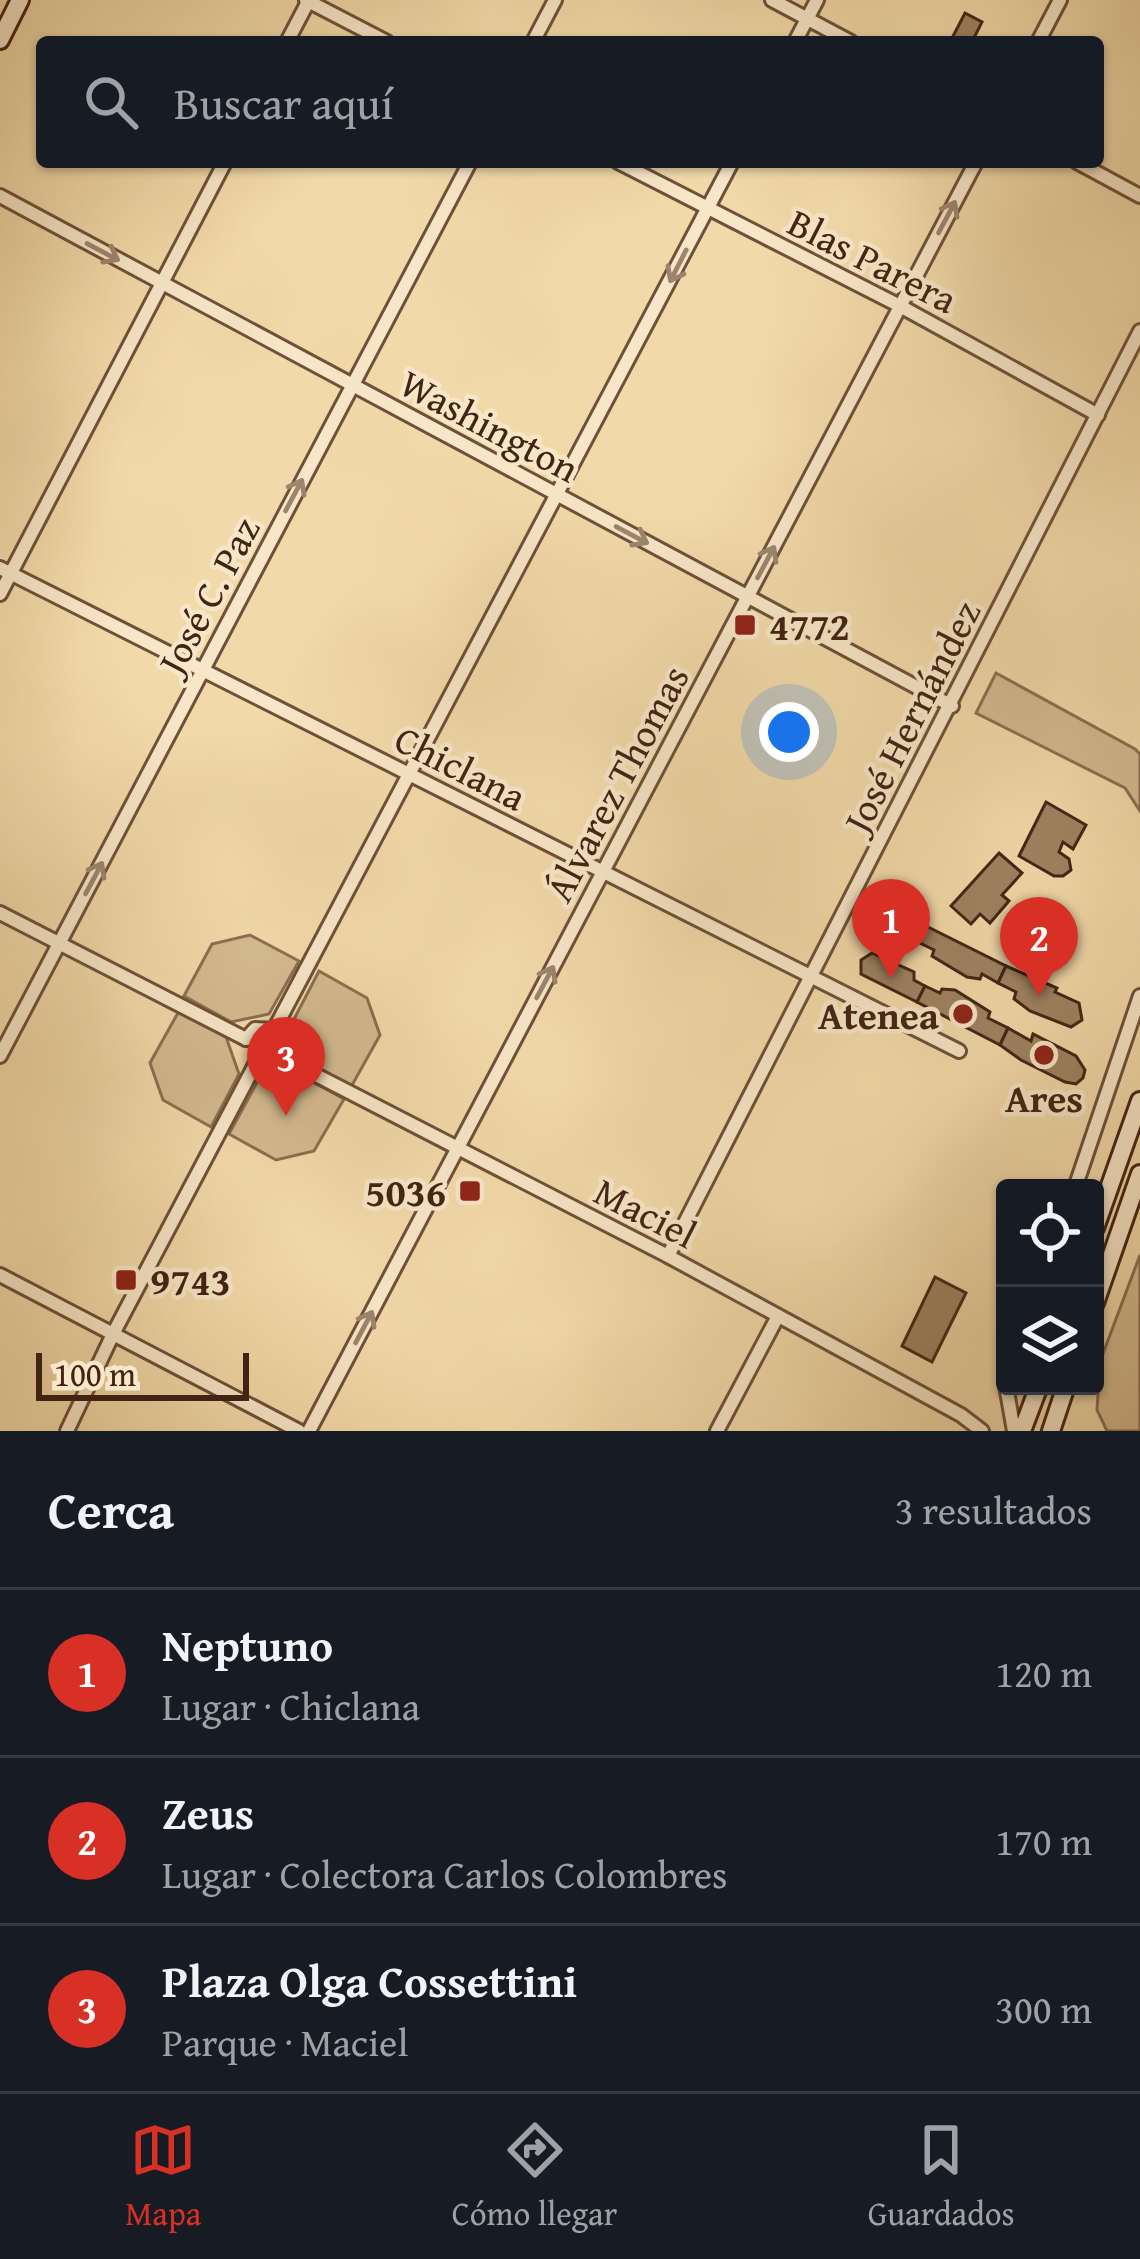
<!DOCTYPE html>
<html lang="es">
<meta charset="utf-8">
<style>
body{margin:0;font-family:"Gentium Book Plus",serif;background:#242831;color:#f1f3f6}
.controls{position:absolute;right:36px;bottom:36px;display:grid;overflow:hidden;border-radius:12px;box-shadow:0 3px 9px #0004}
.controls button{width:108px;height:108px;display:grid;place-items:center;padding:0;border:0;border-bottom:3px solid #363941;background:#171b24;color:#f1f3f6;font:60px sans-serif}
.scale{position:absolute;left:36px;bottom:30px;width:213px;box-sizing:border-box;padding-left:12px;border:6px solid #422412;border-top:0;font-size:33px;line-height:42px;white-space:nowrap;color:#422412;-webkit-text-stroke:9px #f7e6c7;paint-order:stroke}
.you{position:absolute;left:789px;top:732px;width:42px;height:42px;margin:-30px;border:9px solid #fff;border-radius:50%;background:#1a73e8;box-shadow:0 0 0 18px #1a73e833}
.badge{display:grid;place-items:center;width:78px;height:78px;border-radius:50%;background:#d93025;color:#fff;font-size:39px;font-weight:700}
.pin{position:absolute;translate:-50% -99px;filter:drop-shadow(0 3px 6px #0008)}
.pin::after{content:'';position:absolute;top:63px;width:42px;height:36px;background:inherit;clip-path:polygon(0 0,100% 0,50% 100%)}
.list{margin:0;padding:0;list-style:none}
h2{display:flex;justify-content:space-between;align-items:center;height:156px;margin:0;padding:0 48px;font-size:51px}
h2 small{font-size:39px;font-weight:400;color:#9ea1a6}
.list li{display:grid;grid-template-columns:78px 1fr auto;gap:36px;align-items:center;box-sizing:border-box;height:168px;padding:0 48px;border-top:3px solid #363941}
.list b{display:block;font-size:45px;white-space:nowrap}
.list p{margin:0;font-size:39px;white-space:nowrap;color:#9ea1a6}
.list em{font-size:39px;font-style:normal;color:#9ea1a6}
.icon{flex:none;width:66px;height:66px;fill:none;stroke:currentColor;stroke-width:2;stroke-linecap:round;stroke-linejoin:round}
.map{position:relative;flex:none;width:1140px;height:1431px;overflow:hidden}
.search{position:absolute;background:#171b24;box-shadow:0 3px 9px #0004;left:36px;right:36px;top:36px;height:132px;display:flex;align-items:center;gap:30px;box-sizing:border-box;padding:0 42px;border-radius:12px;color:#9ea1a6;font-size:45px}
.sheet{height:660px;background:#171b24}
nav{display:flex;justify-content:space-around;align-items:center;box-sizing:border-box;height:168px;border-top:3px solid #363941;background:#171b24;font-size:33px;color:#9ea1a6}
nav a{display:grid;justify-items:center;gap:6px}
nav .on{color:#d93025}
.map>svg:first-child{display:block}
.green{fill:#d4ba8f;stroke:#8b6f50;stroke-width:3}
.building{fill:#9e8261;stroke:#422412;stroke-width:3}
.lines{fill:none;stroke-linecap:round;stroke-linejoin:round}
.street-casing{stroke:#6e5138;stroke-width:18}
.secondary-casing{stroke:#422412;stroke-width:22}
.street{stroke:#f7e6c7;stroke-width:12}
.secondary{stroke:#f7e6c7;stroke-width:16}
.oneway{stroke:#9c856c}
.poi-dot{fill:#8f2418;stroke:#f7e6c7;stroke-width:4.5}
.labels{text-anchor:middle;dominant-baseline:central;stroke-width:9;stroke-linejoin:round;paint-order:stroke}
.street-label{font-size:39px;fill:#422412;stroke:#f7e6c7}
.poi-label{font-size:39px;font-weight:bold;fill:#422412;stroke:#f7e6c7;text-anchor:start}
</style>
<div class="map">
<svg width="1140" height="1431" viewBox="0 0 1140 1431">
<rect width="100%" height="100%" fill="#f2d9a9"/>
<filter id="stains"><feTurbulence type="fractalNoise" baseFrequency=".00167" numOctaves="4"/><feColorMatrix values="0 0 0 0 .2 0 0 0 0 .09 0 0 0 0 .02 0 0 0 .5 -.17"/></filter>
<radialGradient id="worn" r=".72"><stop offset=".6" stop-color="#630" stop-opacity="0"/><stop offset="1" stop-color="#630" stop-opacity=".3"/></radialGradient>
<g class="green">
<path d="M 996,673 L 1135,749 L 1140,754 L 1140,811 L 1125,788 L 976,713 Z"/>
<path d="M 250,935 L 299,961 L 269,1014 L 231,1022 L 184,996 L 212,944 Z"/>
<path d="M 319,971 L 367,998 L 380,1035 L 351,1087 L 304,1061 L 291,1025 Z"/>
<path d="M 179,1011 L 226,1037 L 239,1074 L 211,1127 L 163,1100 L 150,1063 Z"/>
<path d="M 296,1073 L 344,1099 L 314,1151 L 276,1160 L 229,1134 L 258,1081 Z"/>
<path d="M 1140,1255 L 1140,1431 L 1107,1431 L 1097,1410 L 1099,1377 L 1095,1375 Z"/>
</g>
<g class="building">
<path d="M 965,13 L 982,22 L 972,42 L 950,42 Z"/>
<path d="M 1046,802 L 1086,825 L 1073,849 L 1063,842 L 1059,852 L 1069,859 L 1071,870 L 1063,876 L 1054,876 L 1019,856 Z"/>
<path d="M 999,853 L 1022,873 L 1002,895 L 1009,901 L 990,923 L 980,914 L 971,924 L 951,906 Z"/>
<path d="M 895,909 L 924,925 L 916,941 L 895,937 L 884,928 L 883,917 Z"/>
<path d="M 924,925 L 1006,966 L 998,983 L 982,974 L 980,979 L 967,977 L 932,956 L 934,950 L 916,941 Z"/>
<path d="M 872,953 L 914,972 L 914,980 L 925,986 L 917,1002 L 861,974 L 861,960 Z"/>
<path d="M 1006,966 L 1057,988 L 1055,992 L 1079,1003 L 1082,1020 L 1071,1027 L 1030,1011 L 1014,999 L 1016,992 L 998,983 Z"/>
<path d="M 925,986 L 940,993 L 942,989 L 955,990 L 990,1012 L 988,1018 L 1008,1028 L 1000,1045 L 917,1002 Z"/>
<path d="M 1008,1028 L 1031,1041 L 1033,1034 L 1076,1056 L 1085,1070 L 1083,1078 L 1076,1084 L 1065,1082 L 1021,1060 L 1000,1045 Z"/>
<path d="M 935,1277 L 966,1293 L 932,1362 L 902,1346 Z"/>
</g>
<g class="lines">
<g class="street-casing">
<g id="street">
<path d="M 306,0 L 387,42"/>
<path d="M 772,0 L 851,42"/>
<path d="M 287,42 L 309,0"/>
<path d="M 533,42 L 555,0"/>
<path d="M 795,42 L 817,0"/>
<path d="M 1038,42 L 1060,0"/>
<path d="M 618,162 L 900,306 L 1098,415"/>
<path d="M 1077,162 L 1140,196"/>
<path d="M 0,196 L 952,706"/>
<path d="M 0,568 L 959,1051"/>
<path d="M 0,594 L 225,162"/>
<path d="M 0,913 L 246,1039"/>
<path d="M 274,1030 L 732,162"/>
<path d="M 246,1039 L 255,1029 L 274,1030"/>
<path d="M 277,1055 L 668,1256 L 961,1415 L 982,1431"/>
<path d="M 0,1056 L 470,162"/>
<path d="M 1075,1188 L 1140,996"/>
<path d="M 668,1256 L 1140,331"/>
<path d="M 0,1275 L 299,1431"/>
<path d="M 1005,1380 L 1014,1431"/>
<path d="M 67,1431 L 113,1334 L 257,1061"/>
<path d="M 309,1431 L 976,162"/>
<path d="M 717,1431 L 778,1316"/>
</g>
</g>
<g class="secondary-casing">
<g id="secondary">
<path d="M 0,40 L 20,0"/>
<path d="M 1095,1228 L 1140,1101"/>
<path d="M 1095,1303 L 1140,1174"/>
<path d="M 1022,1431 L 1039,1386"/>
<path d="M 1051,1431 L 1066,1386"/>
</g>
</g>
<use href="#street" class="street"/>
<use href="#secondary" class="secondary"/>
</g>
<defs><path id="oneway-shaft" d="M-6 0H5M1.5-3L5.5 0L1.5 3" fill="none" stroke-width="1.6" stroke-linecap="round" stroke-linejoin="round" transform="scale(3)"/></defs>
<g class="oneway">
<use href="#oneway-shaft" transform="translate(947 217) rotate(-62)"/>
<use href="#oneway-shaft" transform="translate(103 252) rotate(28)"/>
<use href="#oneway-shaft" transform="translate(678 266) rotate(117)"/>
<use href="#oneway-shaft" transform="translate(294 495) rotate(-62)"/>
<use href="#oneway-shaft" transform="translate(632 535) rotate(28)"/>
<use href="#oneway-shaft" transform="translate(766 562) rotate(-62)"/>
<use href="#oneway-shaft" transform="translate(94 878) rotate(-62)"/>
<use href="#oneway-shaft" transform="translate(545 982) rotate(-62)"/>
<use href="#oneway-shaft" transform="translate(364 1327) rotate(-62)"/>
</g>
<g class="poi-dot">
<rect x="733" y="613" width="24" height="24" rx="6"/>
<circle cx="963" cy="1014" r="12"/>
<circle cx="1044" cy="1055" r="12"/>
<rect x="458" y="1179" width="24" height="24" rx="6"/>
<rect x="114" y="1268" width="24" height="24" rx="6"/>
</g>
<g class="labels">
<g class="street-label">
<text transform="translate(873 260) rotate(27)">Blas Parera</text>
<text transform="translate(490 425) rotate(28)">Washington</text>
<text transform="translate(208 595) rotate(-62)">José C. Paz</text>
<text transform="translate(911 716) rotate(-63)">José Hernández</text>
<text transform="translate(461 767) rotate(27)">Chiclana</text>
<text transform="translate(616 783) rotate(-62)">Álvarez Thomas</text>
<text transform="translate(646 1212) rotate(27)">Maciel</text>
</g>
<g class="poi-label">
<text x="769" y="625">4772</text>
<text x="939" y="1014" text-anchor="end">Atenea</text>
<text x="1044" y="1097" text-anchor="middle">Ares</text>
<text x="446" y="1191" text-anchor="end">5036</text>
<text x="150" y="1280">9743</text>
</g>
</g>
<rect width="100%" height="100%" filter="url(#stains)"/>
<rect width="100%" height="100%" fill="url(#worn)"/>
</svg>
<div class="controls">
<button><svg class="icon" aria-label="locate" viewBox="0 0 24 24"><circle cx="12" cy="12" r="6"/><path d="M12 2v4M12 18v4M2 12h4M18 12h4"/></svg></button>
<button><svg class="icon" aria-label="layers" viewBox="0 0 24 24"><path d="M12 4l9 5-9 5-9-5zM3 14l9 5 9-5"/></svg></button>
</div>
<div class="scale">100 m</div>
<div class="you"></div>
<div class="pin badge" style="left:891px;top:978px">1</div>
<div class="pin badge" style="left:1039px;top:996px">2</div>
<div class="pin badge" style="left:286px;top:1116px">3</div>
<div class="search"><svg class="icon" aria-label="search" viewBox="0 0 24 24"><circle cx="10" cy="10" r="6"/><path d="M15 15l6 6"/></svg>Buscar aquí</div>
</div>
<section class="sheet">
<h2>Cerca<small>3 resultados</small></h2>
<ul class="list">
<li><span class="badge">1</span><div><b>Neptuno</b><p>Lugar · Chiclana</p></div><em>120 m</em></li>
<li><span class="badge">2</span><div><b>Zeus</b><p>Lugar · Colectora Carlos Colombres</p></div><em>170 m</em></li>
<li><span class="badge">3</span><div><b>Plaza Olga Cossettini</b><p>Parque · Maciel</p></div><em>300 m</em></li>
</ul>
</section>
<nav>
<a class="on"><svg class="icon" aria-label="map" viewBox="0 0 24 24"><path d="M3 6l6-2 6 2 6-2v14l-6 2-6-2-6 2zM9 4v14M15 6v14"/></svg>Mapa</a>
<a><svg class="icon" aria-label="directions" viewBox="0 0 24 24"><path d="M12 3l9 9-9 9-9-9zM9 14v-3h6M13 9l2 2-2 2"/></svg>Cómo llegar</a>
<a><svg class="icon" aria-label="saved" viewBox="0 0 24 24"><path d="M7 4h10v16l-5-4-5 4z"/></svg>Guardados</a>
</nav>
